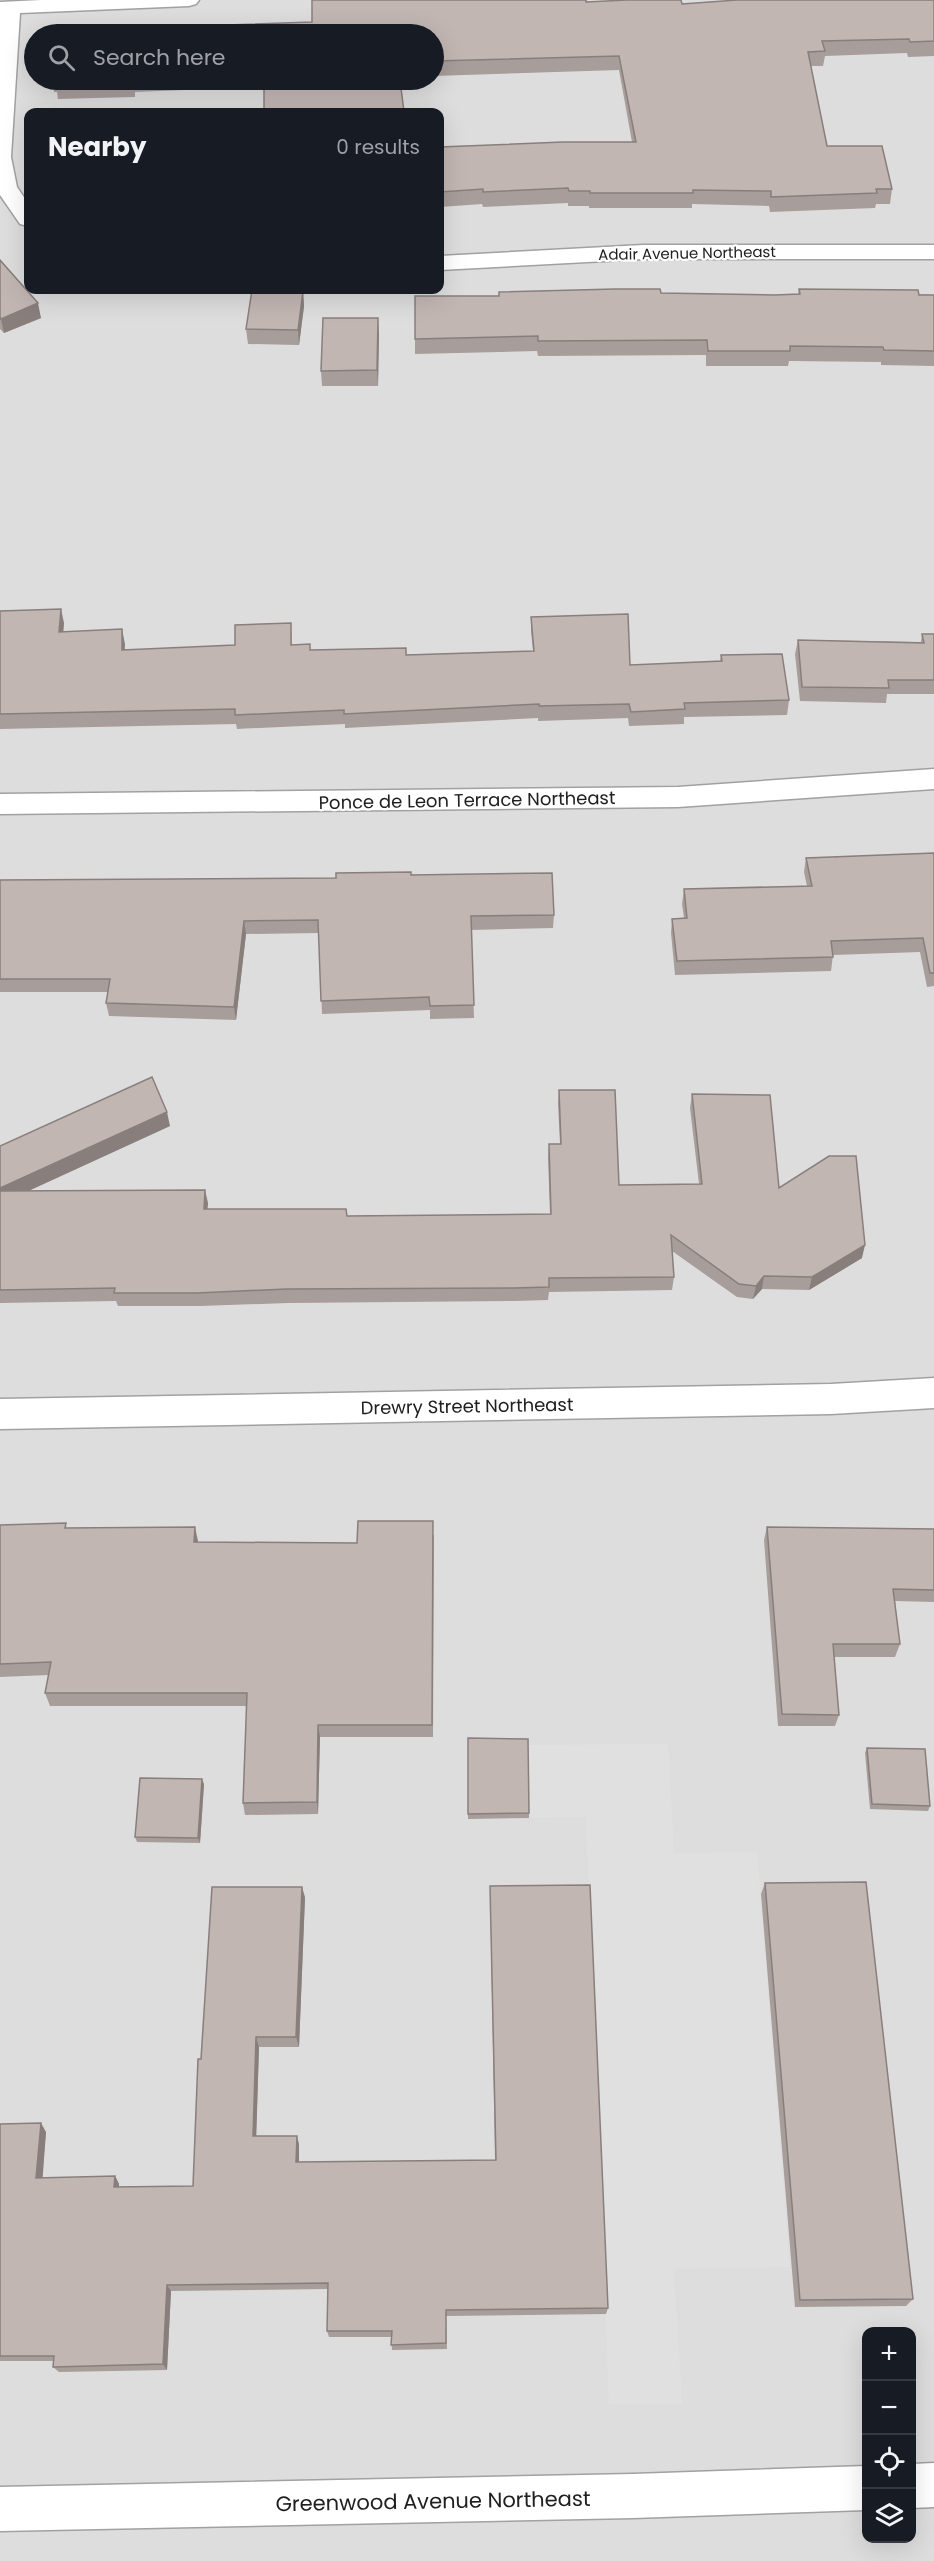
<!DOCTYPE html>
<meta charset="utf-8">
<style>
body{margin:0;font-family:Poppins,sans-serif;background:#242831;color:#f1f3f6}
.controls{position:absolute;right:18px;bottom:18px;display:grid;overflow:hidden;border-radius:12px;box-shadow:0 6px 24px #0002}
.controls button{width:54px;height:54px;display:grid;place-items:center;padding:0;border:0;border-bottom:2px solid #363941;background:#171b24;color:#f1f3f6;font:30px sans-serif}
.list{margin:0;padding:0;list-style:none}
h2{display:flex;justify-content:space-between;align-items:center;height:78px;margin:0;padding:0 24px;font-size:26px}
h2 small{font-size:20px;font-weight:400;color:#9ea1a6}
.icon{flex:none;width:33px;height:33px;fill:none;stroke:currentColor;stroke-width:2;stroke-linecap:round;stroke-linejoin:round}
.map{position:relative;flex:none;width:934px;height:2561px;overflow:hidden}
.search{position:absolute;background:#171b24;box-shadow:0 6px 24px #0002;left:24px;top:24px;width:420px;height:66px;display:flex;align-items:center;gap:15px;box-sizing:border-box;padding:0 21px;border-radius:33px;color:#9ea1a6;font-size:22px}
.panel{position:absolute;background:#171b24;box-shadow:0 6px 24px #0002;left:24px;top:108px;width:420px;height:186px;border-radius:12px}
.map>svg:first-child{display:block}
.residential{fill:#dedddd;fill-rule:evenodd}
.parking{fill:#e0e0e0}
.lines{fill:none;stroke-linecap:round;stroke-linejoin:round}
.minor-casing{stroke:#a1a1a1;stroke-width:3}
.minor{fill:#fff;fill-rule:evenodd}
.wall{fill:#a79d9a}
.shaded-wall{fill:#887f7d}
.building{fill:#c2b6b3;stroke:#887f7d;stroke-width:1.5}
.labels{text-anchor:middle;dominant-baseline:central;stroke-width:4.5;stroke-linejoin:round;paint-order:stroke}
.far-street-label{font-size:15px;fill:#202020;stroke:#fff}
.street-label{font-size:18px;fill:#202020;stroke:#fff}
.near-street-label{font-size:21px;fill:#202020;stroke:#fff}
</style>
<div class="map">
<svg width="934" height="2561" viewBox="0 0 934 2561">
<rect width="100%" height="100%" fill="#f1ebe7"/>
<path class="residential" d="M 0,0 L 934,0 L 934,2561 L 0,2561 ZM 34,34 L 434,34 L 434,80 L 34,80 ZM 28,112 L 440,112 L 440,290 L 28,290 ZM 866,2332 L 912,2332 L 912,2538 L 866,2538 Z"/>
<path class="parking" d="M 668,1744 L 674,1853 L 757,1852 L 790,2267 L 674,2269 L 682,2404 L 609,2404 L 586,1817 L 529,1818 L 528,1745 Z"/>
<g class="lines">
<g class="minor-casing">
<g id="minor">
<path d="M 41,0 L 199,0 L 196,4 L 189,6 L 20,13 L 11,157 L 17,187 L 28,203 L 28,226 L 20,224 L 0,195 L 0,2 Z"/>
<path d="M 643,245 L 934,245 L 934,259 L 643,259 L 440,270 L 440,256 Z"/>
<path d="M 934,769 L 934,789 L 678,807 L 0,814 L 0,794 L 678,787 Z"/>
<path d="M 934,1378 L 934,1408 L 831,1414 L 0,1429 L 0,1399 L 831,1384 Z"/>
<path d="M 934,2463 L 934,2507 L 912,2508 L 912,2464 Z"/>
<path d="M 866,2466 L 866,2510 L 633,2518 L 0,2531 L 0,2487 L 633,2474 Z"/>
</g>
</g>
<use href="#minor" class="minor"/>
</g>
<g class="wall">
<path d="M 934,0 L 934,56 L 908,57 L 907,53 L 825,56 L 823,66 L 811,66 L 827,146 L 892,189 L 890,204 L 876,204 L 875,208 L 770,212 L 769,206 L 692,204 L 692,208 L 589,208 L 589,206 L 568,206 L 568,203 L 483,207 L 482,204 L 440,207 L 440,147 L 632,142 L 619,70 L 434,76 L 434,34 L 312,22 L 586,2 L 682,4 Z"/>
<path d="M 52,80 L 400,80 L 265,88 L 264,80 L 185,83 L 185,90 L 135,92 L 135,97 L 58,99 L 57,92 L 54,92 Z"/>
<path d="M 0,260 L 41,318 L 4,333 L 0,329 Z"/>
<path d="M 799,289 L 934,295 L 934,366 L 881,365 L 881,362 L 789,361 L 788,366 L 706,366 L 706,355 L 538,356 L 537,351 L 415,354 L 415,339 L 661,293 L 774,295 L 798,294 Z"/>
<path d="M 303,291 L 304,306 L 299,345 L 248,344 L 246,329 Z"/>
<path d="M 379,333 L 378,386 L 322,386 L 321,371 Z"/>
<path d="M 0,611 L 64,623 L 63,632 L 125,644 L 124,650 L 235,645 L 291,623 L 292,645 L 310,650 L 406,655 L 533,651 L 531,631 L 531,617 L 630,665 L 720,661 L 721,655 L 789,700 L 787,715 L 684,717 L 684,724 L 629,726 L 628,718 L 538,721 L 538,718 L 345,728 L 345,724 L 237,729 L 236,724 L 0,729 Z"/>
<path d="M 922,634 L 934,634 L 934,694 L 887,694 L 886,703 L 800,701 L 795,654 L 798,640 L 921,642 Z"/>
<path d="M 934,853 L 934,986 L 927,987 L 920,952 L 833,955 L 831,971 L 675,975 L 671,933 L 672,919 L 684,918 L 682,904 L 684,889 L 807,886 L 804,872 L 806,858 Z"/>
<path d="M 411,875 L 554,915 L 553,928 L 471,930 L 474,1018 L 430,1019 L 430,1010 L 322,1014 L 319,933 L 246,934 L 236,1020 L 109,1016 L 106,1003 L 108,992 L 0,992 L 0,880 L 336,878 Z"/>
<path d="M 559,1090 L 619,1185 L 699,1184 L 690,1108 L 692,1094 L 779,1188 L 862,1258 L 809,1290 L 762,1289 L 753,1299 L 737,1297 L 672,1251 L 674,1277 L 672,1290 L 549,1292 L 548,1300 L 515,1301 L 288,1303 L 200,1306 L 118,1306 L 116,1301 L 0,1303 L 0,1146 L 170,1126 L 28,1191 L 208,1203 L 207,1209 L 347,1216 L 550,1214 L 548,1158 L 549,1144 L 560,1144 L 558,1104 Z"/>
<path d="M 0,1525 L 67,1528 L 198,1542 L 357,1543 L 434,1535 L 433,1737 L 320,1737 L 318,1814 L 245,1815 L 243,1803 L 247,1706 L 50,1706 L 45,1693 L 49,1675 L 0,1677 Z"/>
<path d="M 767,1527 L 934,1529 L 934,1602 L 895,1601 L 900,1644 L 895,1657 L 834,1657 L 839,1715 L 835,1726 L 778,1726 L 764,1540 Z"/>
<path d="M 468,1738 L 529,1813 L 529,1818 L 468,1819 Z"/>
<path d="M 867,1748 L 930,1806 L 928,1811 L 870,1809 L 865,1753 Z"/>
<path d="M 204,1784 L 200,1843 L 137,1842 L 135,1837 Z"/>
<path d="M 765,1883 L 913,2299 L 906,2306 L 795,2307 L 761,1894 Z"/>
<path d="M 490,1886 L 608,2308 L 606,2314 L 446,2316 L 447,2349 L 392,2350 L 391,2337 L 329,2337 L 327,2331 L 328,2289 L 171,2291 L 167,2370 L 59,2372 L 53,2367 L 54,2361 L 0,2361 L 0,2124 L 46,2132 L 42,2178 L 115,2176 L 119,2184 L 119,2187 L 193,2186 L 201,2059 L 305,1897 L 299,2047 L 259,2047 L 256,2136 L 299,2144 L 299,2162 L 495,2160 Z"/>
</g>
<g class="shaded-wall">
<path d="M 303,291 L 304,306 L 299,345 L 298,330 Z"/>
<path d="M 38,303 L 41,318 L 4,333 L 1,319 Z"/>
<path d="M 378,318 L 379,333 L 378,386 L 377,370 Z"/>
<path d="M 61,609 L 64,623 L 62,647 L 59,632 Z"/>
<path d="M 122,629 L 125,644 L 124,665 L 122,650 Z"/>
<path d="M 244,921 L 246,934 L 236,1020 L 234,1007 Z"/>
<path d="M 167,1112 L 170,1126 L 0,1204 L 0,1188 Z"/>
<path d="M 205,1190 L 208,1203 L 206,1223 L 204,1209 Z"/>
<path d="M 865,1245 L 862,1258 L 809,1290 L 812,1277 Z"/>
<path d="M 764,1276 L 762,1289 L 753,1299 L 756,1286 Z"/>
<path d="M 195,1527 L 198,1541 L 198,1556 L 194,1542 Z"/>
<path d="M 318,1725 L 320,1737 L 318,1814 L 317,1802 Z"/>
<path d="M 202,1779 L 204,1784 L 200,1843 L 198,1838 Z"/>
<path d="M 302,1887 L 305,1897 L 299,2047 L 296,2037 Z"/>
<path d="M 256,2037 L 259,2047 L 256,2145 L 253,2136 Z"/>
<path d="M 41,2123 L 46,2132 L 42,2186 L 36,2178 Z"/>
<path d="M 297,2136 L 299,2144 L 299,2169 L 296,2162 Z"/>
<path d="M 115,2176 L 119,2184 L 118,2195 L 114,2187 Z"/>
<path d="M 167,2285 L 171,2291 L 167,2370 L 163,2364 Z"/>
</g>
<g class="building">
<path d="M 312,0 L 586,0 L 586,2 L 627,0 L 681,0 L 682,4 L 737,0 L 934,0 L 934,41 L 910,42 L 909,39 L 822,41 L 825,51 L 808,52 L 827,146 L 882,146 L 892,189 L 876,189 L 877,193 L 771,197 L 771,191 L 693,190 L 693,193 L 590,193 L 590,191 L 569,191 L 568,188 L 483,192 L 483,189 L 440,192 L 440,147 L 563,142 L 636,142 L 619,56 L 434,61 L 434,34 L 55,34 L 55,31 L 312,22 Z"/>
<path d="M 56,80 L 133,80 L 133,82 L 56,84 Z"/>
<path d="M 286,80 L 400,80 L 404,112 L 264,112 L 264,88 L 287,81 Z"/>
<path d="M 0,260 L 38,303 L 1,319 L 0,317 Z"/>
<path d="M 615,289 L 660,289 L 661,293 L 774,295 L 800,294 L 799,289 L 918,290 L 919,295 L 934,295 L 934,351 L 884,350 L 883,347 L 790,346 L 790,351 L 708,351 L 707,340 L 538,341 L 538,336 L 415,339 L 415,296 L 499,296 L 499,292 Z"/>
<path d="M 252,290 L 303,291 L 298,330 L 246,329 Z"/>
<path d="M 323,318 L 378,318 L 377,370 L 321,371 Z"/>
<path d="M 61,609 L 59,632 L 122,629 L 122,650 L 235,645 L 235,625 L 291,623 L 291,645 L 310,644 L 310,650 L 406,648 L 406,655 L 534,651 L 531,617 L 628,614 L 630,665 L 722,661 L 721,655 L 782,654 L 789,700 L 684,703 L 685,709 L 631,712 L 629,704 L 539,706 L 539,704 L 344,714 L 344,710 L 235,715 L 235,709 L 0,714 L 0,611 Z"/>
<path d="M 922,634 L 934,634 L 934,680 L 888,680 L 889,688 L 802,687 L 798,640 L 924,643 Z"/>
<path d="M 934,853 L 934,973 L 930,973 L 923,938 L 831,941 L 833,957 L 677,961 L 672,919 L 687,918 L 684,889 L 812,886 L 806,858 Z"/>
<path d="M 411,872 L 411,875 L 552,873 L 554,915 L 471,916 L 474,1005 L 430,1006 L 429,997 L 321,1001 L 318,920 L 244,921 L 234,1007 L 106,1003 L 110,979 L 0,979 L 0,880 L 336,878 L 336,873 Z"/>
<path d="M 152,1077 L 167,1112 L 0,1188 L 0,1146 Z"/>
<path d="M 559,1090 L 615,1090 L 619,1185 L 702,1184 L 692,1094 L 770,1095 L 779,1188 L 829,1156 L 856,1156 L 865,1245 L 812,1277 L 764,1276 L 756,1286 L 739,1284 L 671,1235 L 674,1277 L 549,1278 L 549,1287 L 515,1288 L 286,1289 L 197,1293 L 114,1293 L 115,1288 L 0,1290 L 0,1191 L 205,1190 L 204,1209 L 346,1209 L 347,1216 L 551,1214 L 549,1144 L 561,1144 Z"/>
<path d="M 358,1521 L 433,1521 L 432,1725 L 318,1725 L 317,1802 L 243,1803 L 247,1693 L 45,1693 L 51,1662 L 0,1664 L 0,1525 L 66,1523 L 65,1528 L 195,1527 L 194,1542 L 357,1543 Z"/>
<path d="M 767,1527 L 934,1529 L 934,1590 L 893,1589 L 900,1644 L 833,1644 L 839,1715 L 782,1714 Z"/>
<path d="M 468,1738 L 528,1739 L 529,1813 L 468,1814 Z"/>
<path d="M 867,1748 L 925,1749 L 930,1806 L 872,1804 Z"/>
<path d="M 140,1778 L 202,1779 L 198,1838 L 135,1837 Z"/>
<path d="M 866,1882 L 913,2299 L 800,2300 L 765,1883 Z"/>
<path d="M 590,1885 L 608,2308 L 446,2310 L 446,2343 L 391,2345 L 392,2331 L 327,2331 L 328,2283 L 167,2285 L 163,2364 L 53,2367 L 54,2356 L 0,2356 L 0,2124 L 41,2123 L 36,2178 L 115,2176 L 114,2187 L 193,2186 L 198,2059 L 201,2059 L 212,1887 L 302,1887 L 296,2037 L 256,2037 L 253,2136 L 297,2136 L 296,2162 L 496,2160 L 490,1886 Z"/>
</g>
<g class="labels">
<g class="far-street-label">
<text transform="translate(687 253) rotate(-1)">Adair Avenue Northeast</text>
</g>
<g class="street-label">
<text transform="translate(467 800) rotate(-1)">Ponce de Leon Terrace Northeast</text>
<text transform="translate(467 1406) rotate(-1)">Drewry Street Northeast</text>
</g>
<g class="near-street-label">
<text transform="translate(433 2501) rotate(-1)">Greenwood Avenue Northeast</text>
</g>
</g>
</svg>
<div class="controls">
<button>+</button>
<button>−</button>
<button><svg class="icon" aria-label="locate" viewBox="0 0 24 24"><circle cx="12" cy="12" r="6"/><path d="M12 2v4M12 18v4M2 12h4M18 12h4"/></svg></button>
<button><svg class="icon" aria-label="layers" viewBox="0 0 24 24"><path d="M12 4l9 5-9 5-9-5zM3 14l9 5 9-5"/></svg></button>
</div>
<div class="search"><svg class="icon" aria-label="search" viewBox="0 0 24 24"><circle cx="10" cy="10" r="6"/><path d="M15 15l6 6"/></svg>Search here</div>
<section class="panel">
<h2>Nearby<small>0 results</small></h2>
<ul class="list">
</ul>
</section>
</div>
